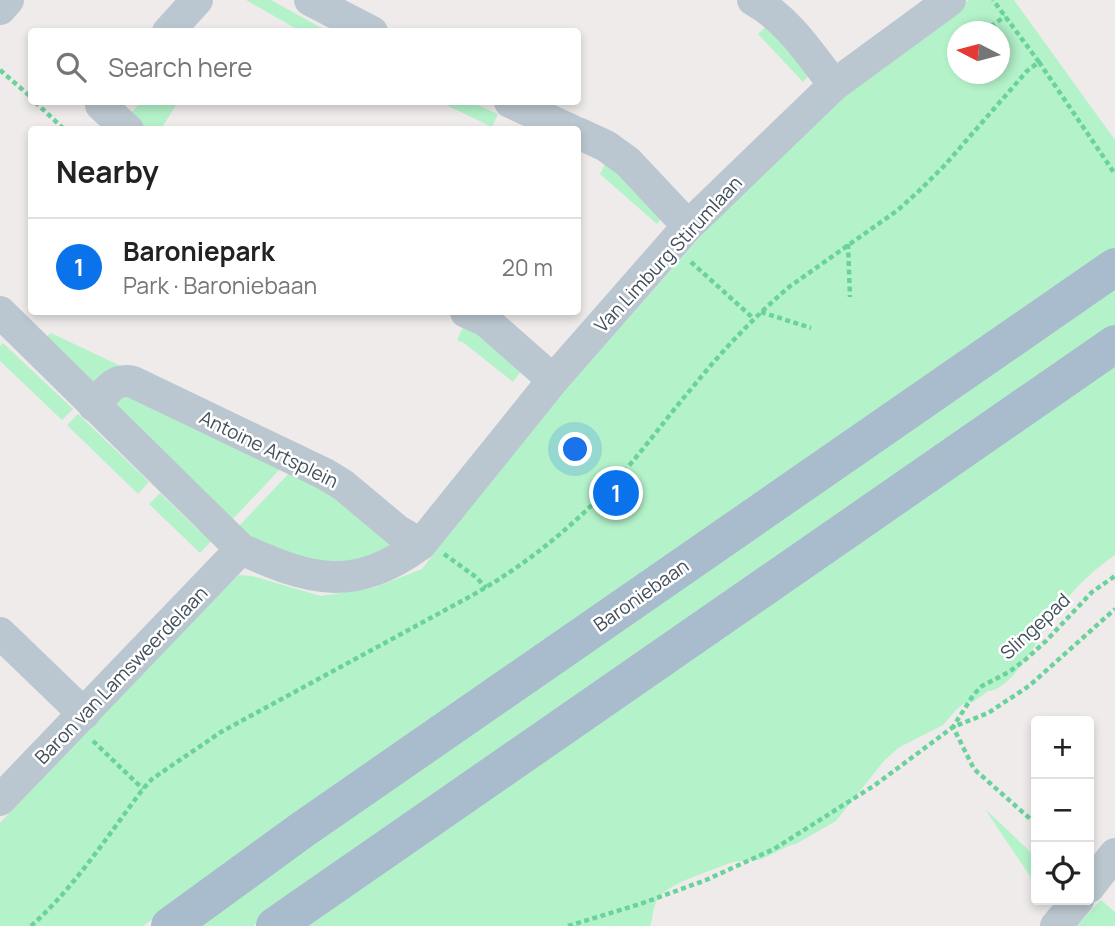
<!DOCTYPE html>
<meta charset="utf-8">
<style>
body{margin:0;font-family:Manrope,sans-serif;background:#f2f2f2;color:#222}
.controls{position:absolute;right:21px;bottom:21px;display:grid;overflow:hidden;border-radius:7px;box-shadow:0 4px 10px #0003}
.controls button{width:63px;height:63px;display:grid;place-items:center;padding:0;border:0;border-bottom:2px solid #e0e0e0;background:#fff;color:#222;font:35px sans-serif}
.compass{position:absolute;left:947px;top:21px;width:63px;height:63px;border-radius:50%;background:#fff;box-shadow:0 4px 10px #0003;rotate:276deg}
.you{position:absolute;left:576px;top:450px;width:24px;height:24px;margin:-18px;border:5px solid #fff;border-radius:50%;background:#1a73e8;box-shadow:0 0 0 10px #1a73e833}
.badge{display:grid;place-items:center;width:46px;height:46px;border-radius:50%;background:#0a73eb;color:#fff;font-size:23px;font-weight:700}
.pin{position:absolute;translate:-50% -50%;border:4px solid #fff;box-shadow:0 2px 7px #0006}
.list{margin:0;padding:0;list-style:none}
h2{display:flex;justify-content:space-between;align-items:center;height:91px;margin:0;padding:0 28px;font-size:30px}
h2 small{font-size:23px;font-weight:400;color:#767676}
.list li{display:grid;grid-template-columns:46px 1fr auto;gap:21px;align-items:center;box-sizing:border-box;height:98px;padding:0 28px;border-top:2px solid #e0e0e0}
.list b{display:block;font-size:26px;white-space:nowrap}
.list p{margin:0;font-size:23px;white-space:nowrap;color:#767676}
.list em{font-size:23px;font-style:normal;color:#767676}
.icon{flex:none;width:38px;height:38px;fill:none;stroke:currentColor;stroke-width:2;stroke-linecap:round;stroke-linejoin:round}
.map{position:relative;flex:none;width:1115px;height:926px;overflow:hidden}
.search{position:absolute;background:#fff;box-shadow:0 4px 10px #0003;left:28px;top:28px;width:553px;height:77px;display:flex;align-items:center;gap:18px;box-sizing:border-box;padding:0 24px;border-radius:7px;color:#767676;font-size:26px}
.panel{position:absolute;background:#fff;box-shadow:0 4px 10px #0003;left:28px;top:126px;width:553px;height:189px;border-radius:7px}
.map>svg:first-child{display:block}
.green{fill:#b4f2ca;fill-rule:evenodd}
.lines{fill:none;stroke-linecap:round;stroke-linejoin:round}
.path{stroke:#6ad29c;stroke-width:4.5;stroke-dasharray:5 3.5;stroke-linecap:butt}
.minor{stroke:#bbc7d0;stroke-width:32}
.major{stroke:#a8bcce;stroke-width:38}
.labels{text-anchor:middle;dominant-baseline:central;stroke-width:5;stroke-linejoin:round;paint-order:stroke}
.street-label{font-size:19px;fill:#43505b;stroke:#fff}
</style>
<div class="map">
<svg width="1115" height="926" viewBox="0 0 1115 926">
<rect width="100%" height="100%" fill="#efebeb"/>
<g class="green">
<path d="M 246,0 L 271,0 L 327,31 L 300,31 Z"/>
<path d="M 969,0 L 1014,0 L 1115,140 L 1115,252 L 143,926 L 0,926 L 0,823 L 222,590 L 239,575 L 252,576 L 321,596 L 373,588 L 422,569 L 519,442 L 710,226 L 842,96 ZM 958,32 L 1000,32 L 1000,74 L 958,74 Z"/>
<path d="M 771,22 L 811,73 L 803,82 L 758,34 Z"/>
<path d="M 141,102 L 178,102 L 161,129 L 142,129 L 128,116 Z"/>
<path d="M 440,102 L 471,102 L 498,114 L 492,127 Z"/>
<path d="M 608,158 L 665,214 L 657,224 L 600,174 Z"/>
<path d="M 1115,281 L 1115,329 L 253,926 L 192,926 Z"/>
<path d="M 466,321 L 524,367 L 513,382 L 464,343 L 457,340 Z"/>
<path d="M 51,333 L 129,370 L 98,389 L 45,338 Z"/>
<path d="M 3,343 L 73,409 L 62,420 L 0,361 L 0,346 Z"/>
<path d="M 1115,360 L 1115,555 C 1093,570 1076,587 1060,607 C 1044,628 1014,690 988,691 L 973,702 L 963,704 L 956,710 L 943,725 L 898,748 L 883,762 L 836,821 L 796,844 C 783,846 771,857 758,860 C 749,861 739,860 730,863 C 711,871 667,883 657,900 C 653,907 653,918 650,926 L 299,926 Z"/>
<path d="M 121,392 L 283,466 L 231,521 L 113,403 Z"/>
<path d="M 78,414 L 149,482 L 138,494 L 67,425 Z"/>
<path d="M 292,470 L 326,487 L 393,545 L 377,557 L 324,565 L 258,542 L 238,527 Z"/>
<path d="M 160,493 L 198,530 L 217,535 L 200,553 L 149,504 Z"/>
<path d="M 985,809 L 1036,857 L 1036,885 Z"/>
<path d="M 1101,900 L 1115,912 L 1115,926 L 1077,926 Z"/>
</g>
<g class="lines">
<g class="path">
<path d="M 984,32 L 1005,16"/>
<path d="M 1039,62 L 1115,174"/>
<path d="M 0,70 L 32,98"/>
<path d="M 35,102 L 65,130"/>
<path d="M 848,244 L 850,297"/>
<path d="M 691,262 L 754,319"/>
<path d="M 761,312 L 811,328"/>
<path d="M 444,554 L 476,577 L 486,588"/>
<path d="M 93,741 L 143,789"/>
<path d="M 1036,824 L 974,769 L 953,727 L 974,694 L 982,686 L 1009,672 L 1025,660 L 1046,641 L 1092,592 L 1115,576"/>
<path d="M 31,926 C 75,887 108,835 143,789 L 152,779 L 221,732 L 471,596 C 526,565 574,526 617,479 C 644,450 666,418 692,388 C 721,352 753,318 789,287 L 898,210 L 921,189 L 944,166 L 1027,71 L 1039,62 L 993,0"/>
<path d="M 568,926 L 643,903 L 706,880 L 774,849 L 875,785 L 953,727 L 988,713 L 1029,686 L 1115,609"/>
</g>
<g class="minor">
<path d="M 310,0 L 372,32"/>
<path d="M 753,0 C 788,19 810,54 834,85"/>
<path d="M 0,9 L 8,0"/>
<path d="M 168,32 L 197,0"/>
<path d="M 104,102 L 101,105 L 128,130"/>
<path d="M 510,102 L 571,130"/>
<path d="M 578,133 L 606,146 L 628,162 L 688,226"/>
<path d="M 0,312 L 241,549 C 311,581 354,593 421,544 L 553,380 L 688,226 L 834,85 L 950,0"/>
<path d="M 466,312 L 486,321 L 553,380"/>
<path d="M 94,406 C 106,393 113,377 133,382 L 325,474 L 343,485 L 398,531 L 421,544"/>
<path d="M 0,633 L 84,714"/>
<path d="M 0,800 L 241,549"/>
<path d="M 1089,887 L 1115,854"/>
<path d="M 1056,926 L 1078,900"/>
</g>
<g class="major">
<path d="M 170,926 L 302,830 L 1115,267"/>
<path d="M 275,926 L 1115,344"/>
</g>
</g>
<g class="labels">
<g class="street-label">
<text transform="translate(668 254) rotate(-47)">Van Limburg Stirumlaan</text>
<text transform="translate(269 449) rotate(26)">Antoine Artsplein</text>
<text transform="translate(641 595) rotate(-35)">Baroniebaan</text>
<text transform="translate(1035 626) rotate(-43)">Slingepad</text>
<text transform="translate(121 675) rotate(-46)">Baron van Lamsweerdelaan</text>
</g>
</g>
</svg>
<div class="controls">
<button>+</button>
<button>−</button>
<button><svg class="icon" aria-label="locate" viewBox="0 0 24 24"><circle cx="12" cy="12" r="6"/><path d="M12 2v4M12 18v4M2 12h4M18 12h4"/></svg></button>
</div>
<svg class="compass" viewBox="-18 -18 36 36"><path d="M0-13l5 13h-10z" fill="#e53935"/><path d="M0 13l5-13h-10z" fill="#767676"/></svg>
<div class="you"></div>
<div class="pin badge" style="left:616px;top:493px">1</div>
<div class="search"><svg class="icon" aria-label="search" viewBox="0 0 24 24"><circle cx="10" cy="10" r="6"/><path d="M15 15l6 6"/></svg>Search here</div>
<section class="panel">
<h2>Nearby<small></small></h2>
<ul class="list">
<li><span class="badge">1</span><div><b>Baroniepark</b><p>Park · Baroniebaan</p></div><em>20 m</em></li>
</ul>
</section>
</div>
